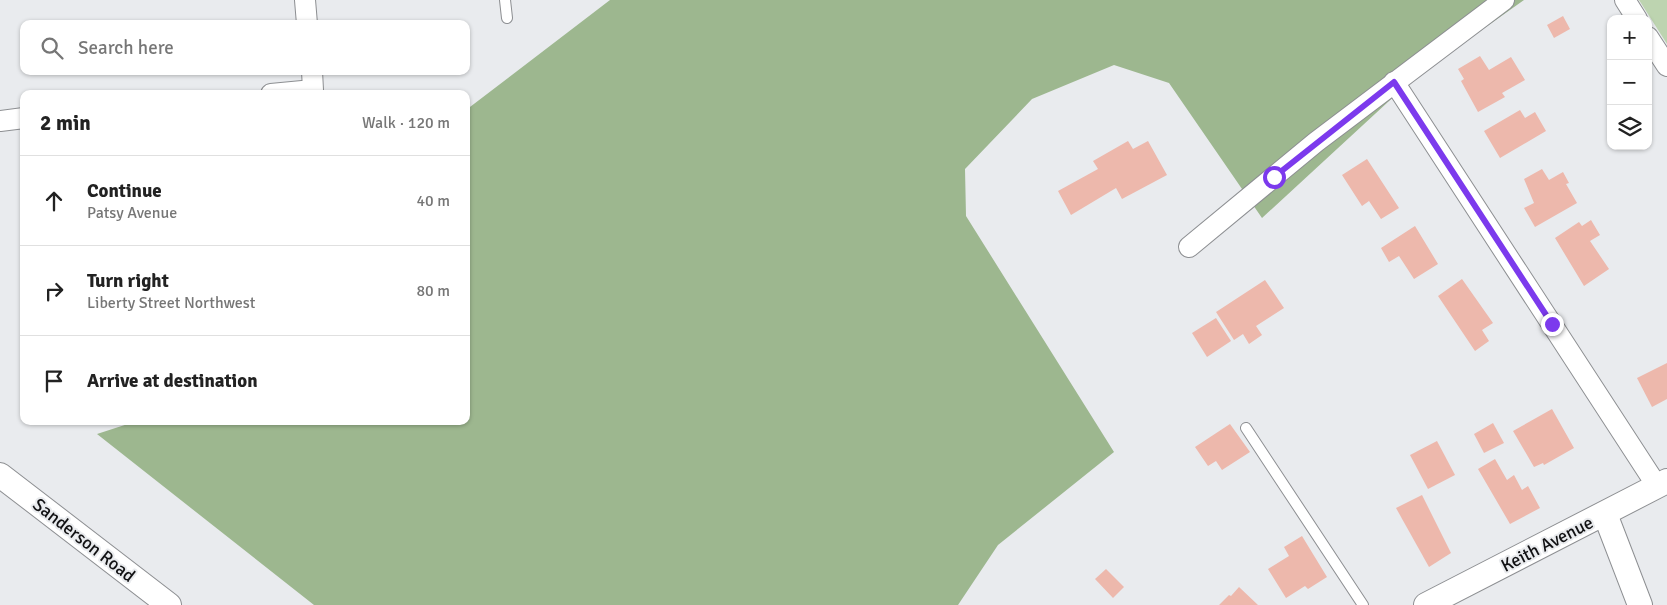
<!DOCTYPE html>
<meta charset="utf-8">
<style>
body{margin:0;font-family:Signika,sans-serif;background:#f6f6f6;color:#222}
.controls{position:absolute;right:15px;top:15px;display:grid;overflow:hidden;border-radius:10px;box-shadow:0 1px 4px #0004}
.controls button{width:45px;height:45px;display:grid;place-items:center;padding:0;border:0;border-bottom:1px solid #e0e0e0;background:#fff;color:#222;font:25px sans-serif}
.stop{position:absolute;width:15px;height:15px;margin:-11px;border:4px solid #7c3aed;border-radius:50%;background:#fff}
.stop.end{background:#7c3aed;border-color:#fff;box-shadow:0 1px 5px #0008}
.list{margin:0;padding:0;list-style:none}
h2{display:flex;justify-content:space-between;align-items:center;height:65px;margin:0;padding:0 20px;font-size:21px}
h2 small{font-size:16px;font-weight:400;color:#767676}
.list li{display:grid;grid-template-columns:32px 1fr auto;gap:15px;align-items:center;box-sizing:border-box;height:90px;padding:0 20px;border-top:1px solid #e0e0e0}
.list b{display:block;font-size:19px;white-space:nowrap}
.list p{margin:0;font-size:16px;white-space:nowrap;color:#767676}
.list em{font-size:16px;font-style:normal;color:#767676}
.icon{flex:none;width:28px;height:28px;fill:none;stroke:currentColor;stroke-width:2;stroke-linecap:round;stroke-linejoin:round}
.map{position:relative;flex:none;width:1667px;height:605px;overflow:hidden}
.search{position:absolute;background:#fff;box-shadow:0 1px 4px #0004;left:20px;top:20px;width:450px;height:55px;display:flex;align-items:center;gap:12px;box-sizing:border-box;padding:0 18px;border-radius:10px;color:#767676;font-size:19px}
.panel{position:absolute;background:#fff;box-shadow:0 1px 4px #0004;left:20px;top:90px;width:450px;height:335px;border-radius:10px}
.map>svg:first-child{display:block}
.green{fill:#bdd4b0}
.forest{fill:#9db78f}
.building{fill:#edb8ac}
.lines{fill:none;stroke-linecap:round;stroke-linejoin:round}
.service-casing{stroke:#8d8f92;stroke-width:12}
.minor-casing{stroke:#8d8f92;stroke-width:22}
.tertiary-casing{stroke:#8d8f92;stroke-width:26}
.service{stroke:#fff;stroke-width:10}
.minor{stroke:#fff;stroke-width:20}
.tertiary{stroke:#fff;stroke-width:24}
.route{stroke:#7c3aed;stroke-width:6}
.labels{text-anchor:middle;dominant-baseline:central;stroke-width:4;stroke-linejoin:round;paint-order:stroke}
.street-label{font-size:18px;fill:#111113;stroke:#e9ebee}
</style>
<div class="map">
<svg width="1667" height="605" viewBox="0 0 1667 605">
<rect width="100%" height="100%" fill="#e9ebee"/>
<path class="green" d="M 1639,0 L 1667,0 L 1667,44 Z"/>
<path class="forest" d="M 610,0 L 1524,0 L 1414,78 L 1262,218 L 1169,83 L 1114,65 L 1032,99 L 965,169 L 966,216 L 1114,452 L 998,545 L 958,605 L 314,605 L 97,434 L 137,421 L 466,421 L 466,110 Z"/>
<g class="building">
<path d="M 1563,16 L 1570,29 L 1554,38 L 1547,25 Z"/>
<path d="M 1480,56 L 1489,70 L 1511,57 L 1525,80 L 1502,93 L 1505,97 L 1478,112 L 1461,81 L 1464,79 L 1458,69 Z"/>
<path d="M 1520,110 L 1525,118 L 1535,112 L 1546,131 L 1500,158 L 1484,131 Z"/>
<path d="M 1128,141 L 1133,149 L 1148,141 L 1167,175 L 1122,199 L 1116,188 L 1071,215 L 1058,191 L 1098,169 L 1093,161 Z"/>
<path d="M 1367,159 L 1399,208 L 1381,219 L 1369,201 L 1362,206 L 1342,175 Z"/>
<path d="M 1542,169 L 1549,180 L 1563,172 L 1569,183 L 1566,184 L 1577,203 L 1535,227 L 1524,208 L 1534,203 L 1524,179 Z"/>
<path d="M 1591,220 L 1600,235 L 1590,241 L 1609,269 L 1584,286 L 1555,238 L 1579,222 L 1582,226 Z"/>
<path d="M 1415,226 L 1438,264 L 1414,279 L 1399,256 L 1389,262 L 1381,248 Z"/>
<path d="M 1462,279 L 1493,323 L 1482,330 L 1489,341 L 1475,351 L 1438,296 Z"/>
<path d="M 1265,280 L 1284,308 L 1256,326 L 1262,335 L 1249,344 L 1243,334 L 1234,340 L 1216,312 Z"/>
<path d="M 1216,318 L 1231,341 L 1207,357 L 1192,333 Z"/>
<path d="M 1667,363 L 1667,399 L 1652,407 L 1637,378 Z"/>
<path d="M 1552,409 L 1574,448 L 1544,465 L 1543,463 L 1534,467 L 1513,431 Z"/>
<path d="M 1493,423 L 1504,443 L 1484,453 L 1474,434 Z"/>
<path d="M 1230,424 L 1250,452 L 1222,470 L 1216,461 L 1208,466 L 1195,447 Z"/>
<path d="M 1437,441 L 1455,475 L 1428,489 L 1410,455 Z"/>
<path d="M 1495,459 L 1507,480 L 1514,475 L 1522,490 L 1528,486 L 1540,508 L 1510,524 L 1478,469 Z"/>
<path d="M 1422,495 L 1451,553 L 1429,567 L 1396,508 Z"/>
<path d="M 1302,536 L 1327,577 L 1308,589 L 1305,586 L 1286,598 L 1268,569 L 1289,556 L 1284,547 Z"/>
<path d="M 1106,569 L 1124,587 L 1113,598 L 1095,579 Z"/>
<path d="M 1239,587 L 1258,605 L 1219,605 L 1229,595 L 1231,596 Z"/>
</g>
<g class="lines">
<g class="service-casing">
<g id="service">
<path d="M 505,0 L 507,18"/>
<path d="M 1246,428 L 1363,605"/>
</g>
</g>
<g class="minor-casing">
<g id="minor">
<path d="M 305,0 L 307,24"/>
<path d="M 1625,0 L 1637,19"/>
<path d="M 1648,37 L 1667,66"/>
<path d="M 1394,82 L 1657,486"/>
<path d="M 271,94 L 313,90 L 312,71"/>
<path d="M 0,121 L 24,118"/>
<path d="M 1189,247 L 1316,142 L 1504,0"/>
</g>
</g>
<g class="tertiary-casing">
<g id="tertiary">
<path d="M 0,475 L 169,605"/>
<path d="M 1605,514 L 1640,605"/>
<path d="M 1426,605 L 1667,481"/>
</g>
</g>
<use href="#service" class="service"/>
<use href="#minor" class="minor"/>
<use href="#tertiary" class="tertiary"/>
</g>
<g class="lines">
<path class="route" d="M 1274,177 L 1394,82 L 1552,324"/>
</g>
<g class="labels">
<g class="street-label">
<text transform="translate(84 540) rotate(38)">Sanderson Road</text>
<text transform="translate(1547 544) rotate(-27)">Keith Avenue</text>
</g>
</g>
</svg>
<div class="controls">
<button>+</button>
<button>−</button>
<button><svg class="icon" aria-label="layers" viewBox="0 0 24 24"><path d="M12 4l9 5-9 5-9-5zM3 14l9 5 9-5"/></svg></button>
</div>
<div class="stop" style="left:1274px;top:177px"></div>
<div class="stop end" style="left:1552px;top:324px"></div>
<div class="search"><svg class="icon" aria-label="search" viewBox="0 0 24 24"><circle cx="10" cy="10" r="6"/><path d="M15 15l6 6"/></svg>Search here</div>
<section class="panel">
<h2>2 min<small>Walk · 120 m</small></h2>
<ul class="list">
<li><svg class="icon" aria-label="ahead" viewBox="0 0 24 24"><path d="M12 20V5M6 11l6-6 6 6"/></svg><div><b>Continue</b><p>Patsy Avenue</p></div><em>40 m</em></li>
<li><svg class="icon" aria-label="right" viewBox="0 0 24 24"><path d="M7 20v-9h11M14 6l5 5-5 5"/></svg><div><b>Turn right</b><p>Liberty Street Northwest</p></div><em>80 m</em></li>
<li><svg class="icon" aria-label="arrive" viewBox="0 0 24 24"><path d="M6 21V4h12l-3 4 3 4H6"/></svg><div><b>Arrive at destination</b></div></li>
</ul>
</section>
</div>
